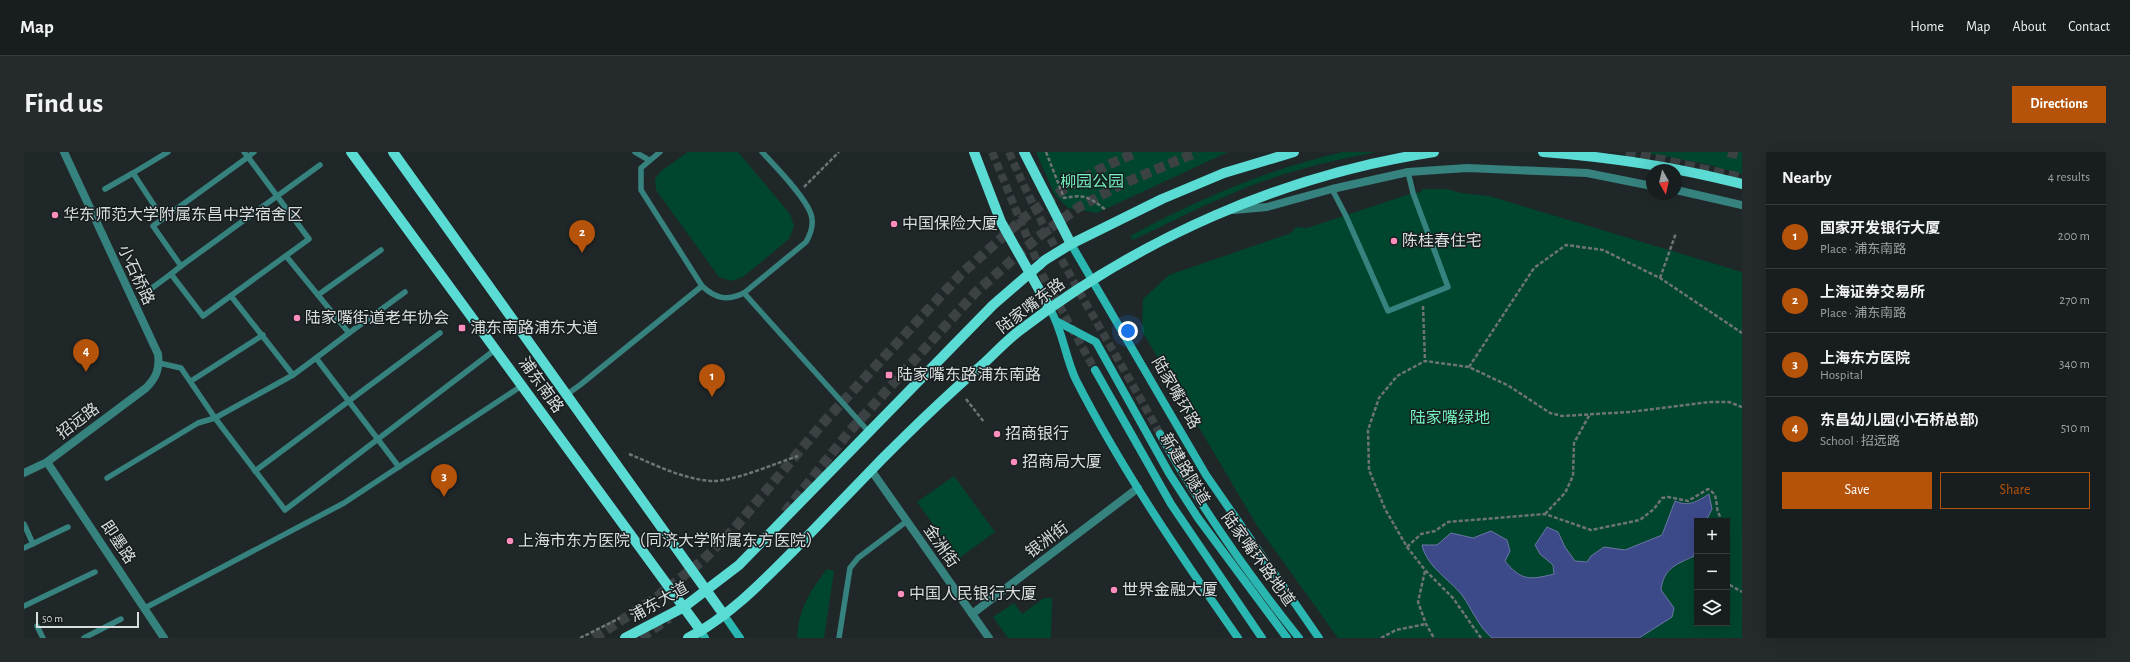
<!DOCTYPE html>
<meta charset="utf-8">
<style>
body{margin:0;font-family:"Alegreya Sans","Noto Sans SC",sans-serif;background:#252a2c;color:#f1f3f6}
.controls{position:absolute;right:12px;bottom:12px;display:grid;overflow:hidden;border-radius:0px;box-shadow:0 4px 16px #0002}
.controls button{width:36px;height:36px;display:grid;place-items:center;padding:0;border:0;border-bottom:1px solid #363b3d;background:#181d1f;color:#f1f3f6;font:20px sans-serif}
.compass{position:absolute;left:1622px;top:12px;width:36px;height:36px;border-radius:50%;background:#181d1f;box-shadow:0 4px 16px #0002;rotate:172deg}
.scale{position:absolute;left:12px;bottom:10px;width:103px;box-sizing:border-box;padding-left:4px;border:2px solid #d8ddde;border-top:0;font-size:11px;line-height:14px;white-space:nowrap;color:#d8ddde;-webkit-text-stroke:3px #171d1f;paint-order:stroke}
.you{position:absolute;left:1104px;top:179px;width:14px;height:14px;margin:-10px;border:3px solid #fff;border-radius:50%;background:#1a73e8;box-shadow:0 0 0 6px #1a73e833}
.badge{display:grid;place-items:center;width:26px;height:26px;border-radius:50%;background:#b45309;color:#fff;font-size:13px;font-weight:700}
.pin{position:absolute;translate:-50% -33px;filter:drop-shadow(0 1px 2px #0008)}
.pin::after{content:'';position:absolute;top:21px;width:14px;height:12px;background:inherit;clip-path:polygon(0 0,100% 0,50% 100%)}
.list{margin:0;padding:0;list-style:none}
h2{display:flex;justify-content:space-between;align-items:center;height:52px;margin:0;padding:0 16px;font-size:17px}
h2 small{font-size:13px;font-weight:400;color:#9fa2a4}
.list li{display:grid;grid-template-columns:26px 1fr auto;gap:12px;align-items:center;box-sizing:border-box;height:64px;padding:0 16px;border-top:1px solid #363b3d}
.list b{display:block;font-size:15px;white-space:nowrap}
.list p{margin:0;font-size:13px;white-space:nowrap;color:#9fa2a4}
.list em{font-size:13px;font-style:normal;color:#9fa2a4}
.actions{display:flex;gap:8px;padding:12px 16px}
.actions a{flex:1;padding:9px 0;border:1px solid #b45309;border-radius:0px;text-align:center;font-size:14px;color:#b45309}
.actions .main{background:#b45309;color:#fff}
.icon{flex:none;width:22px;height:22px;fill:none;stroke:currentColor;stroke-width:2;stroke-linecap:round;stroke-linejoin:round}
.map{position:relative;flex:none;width:1718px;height:486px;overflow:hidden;border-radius:0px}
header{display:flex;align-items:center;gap:24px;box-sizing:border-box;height:56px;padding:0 20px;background:#181d1f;border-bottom:1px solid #363b3d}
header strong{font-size:19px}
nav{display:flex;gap:22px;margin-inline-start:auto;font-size:14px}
.intro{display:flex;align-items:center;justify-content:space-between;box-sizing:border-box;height:96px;padding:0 24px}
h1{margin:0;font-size:28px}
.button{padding:10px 18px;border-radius:0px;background:#b45309;color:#fff;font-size:14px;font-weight:700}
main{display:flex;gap:24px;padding:0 24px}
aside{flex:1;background:#181d1f;border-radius:0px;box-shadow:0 4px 16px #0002}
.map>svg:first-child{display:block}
.green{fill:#00462f;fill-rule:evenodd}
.water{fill:#3d4a8a;stroke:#6c76a3}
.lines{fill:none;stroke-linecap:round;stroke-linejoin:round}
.secondary-tunnel{stroke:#3c4244;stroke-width:8;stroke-dasharray:8 4;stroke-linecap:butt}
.primary-tunnel{stroke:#3c4244;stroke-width:10;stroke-dasharray:10 5;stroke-linecap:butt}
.path{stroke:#6e7475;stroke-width:2.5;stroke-dasharray:4 2;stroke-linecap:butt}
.service{stroke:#36827e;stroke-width:5.5}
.minor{stroke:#36827e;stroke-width:8}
.tertiary{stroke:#36827e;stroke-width:8}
.secondary{stroke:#2bb7b1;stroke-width:8}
.primary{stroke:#5adbd4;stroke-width:10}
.poi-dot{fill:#fd8ebe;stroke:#171d1f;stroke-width:1.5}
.labels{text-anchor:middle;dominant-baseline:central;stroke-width:3;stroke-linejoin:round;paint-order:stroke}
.park-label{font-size:16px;fill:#74f2bd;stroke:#171d1f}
.poi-label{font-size:16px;fill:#d8ddde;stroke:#171d1f;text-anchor:start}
.street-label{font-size:16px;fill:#d8ddde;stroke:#171d1f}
</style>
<header>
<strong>Map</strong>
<nav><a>Home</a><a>Map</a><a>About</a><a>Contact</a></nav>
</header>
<div class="intro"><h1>Find us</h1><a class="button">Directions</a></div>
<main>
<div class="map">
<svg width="1718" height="486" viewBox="0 0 1718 486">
<rect width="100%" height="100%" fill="#202729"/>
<g class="green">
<path d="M 664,0 L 714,0 L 766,62 L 770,74 L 765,87 L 719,125 L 707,129 L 695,125 L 632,38 L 631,27 L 637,19 Z"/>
<path d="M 1012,0 L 1204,0 L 1073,61 L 1044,56 L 1031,43 Z"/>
<path d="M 1319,0 L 1352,0 C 1300,10 1248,23 1200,45 C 1169,58 1139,74 1109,88 L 1106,84 C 1174,47 1244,17 1319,0 Z"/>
<path d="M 1617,0 L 1718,0 L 1718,22 L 1682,12 Z"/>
<path d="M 1397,37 L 1423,37 L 1437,41 L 1465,44 L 1718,120 L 1718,486 L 1314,486 L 1232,372 L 1118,179 L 1119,147 L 1145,123 L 1267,81 L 1272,75 L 1283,76 L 1389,41 L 1398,40 ZM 1673,369 L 1703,369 L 1703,471 L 1673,471 Z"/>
<path d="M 930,324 L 971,380 L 934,407 L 893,350 Z"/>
<path d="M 803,417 L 810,419 L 800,486 L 773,486 C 774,458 786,439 803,417 Z"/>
<path d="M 1020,446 L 1028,446 L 1027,486 L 984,486 L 969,465 L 990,451 L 998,462 Z"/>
</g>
<path class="water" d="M 1685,342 L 1688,357 L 1682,369 L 1673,369 L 1670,404 C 1652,413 1640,415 1637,438 L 1650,456 L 1648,465 L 1615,486 L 1468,486 C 1454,474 1448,457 1438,443 C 1424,426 1403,415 1398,393 L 1413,393 L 1427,381 L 1449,386 L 1467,379 L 1483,388 L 1486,399 L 1481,409 C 1497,429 1506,428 1530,422 L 1529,413 L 1516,402 L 1511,393 L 1523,375 L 1534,380 L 1541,395 L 1551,409 L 1563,410 L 1567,404 L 1580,395 L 1601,398 L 1638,383 L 1651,349 C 1665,355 1672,350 1685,342 Z"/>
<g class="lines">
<g class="secondary-tunnel">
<path d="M 968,0 L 1020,126 L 1071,218"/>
<path d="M 985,0 C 1027,99 1085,188 1136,282"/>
</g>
<g class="primary-tunnel">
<path d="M 1602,0 L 1718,26"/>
<path d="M 1704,0 L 1718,3"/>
<path d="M 761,360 L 825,280 L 953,139 L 1014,85 L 1055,55 L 1096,33 L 1173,0"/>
<path d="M 570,486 L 630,447 L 678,409 L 709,378 L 800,270 L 937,122 L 1001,65 L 1043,35 L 1084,13 L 1113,0"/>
<path d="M 617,486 L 645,466"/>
</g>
<g class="path">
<path d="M 1022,0 L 1040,46 C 1061,42 1065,45 1082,58"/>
<path d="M 780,35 L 815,0"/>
<path d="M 1636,126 L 1652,81"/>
<path d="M 1399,154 L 1401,209"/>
<path d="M 1445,215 L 1510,116 L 1542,93 L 1579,98 L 1636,126 L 1718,181"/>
<path d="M 942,247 L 960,270"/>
<path d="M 605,302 C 632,313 658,327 688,329 C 709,330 752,311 774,304"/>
<path d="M 1521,362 L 1541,341 L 1549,324 L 1550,291 L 1566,262"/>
<path d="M 1383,395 L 1397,382 L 1411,379 L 1424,370 L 1521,362 L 1567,378 L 1616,368 L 1630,357 L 1638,346 L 1644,345 L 1664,349 L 1684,337 C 1695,343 1691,350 1694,360 C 1695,363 1697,365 1697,369"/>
<path d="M 1401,419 L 1394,450 L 1402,472 L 1410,486"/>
<path d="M 1703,428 L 1704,432 L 1718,440"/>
<path d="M 556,486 L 596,466"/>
<path d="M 1357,486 L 1372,478 L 1402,472"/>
<path d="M 1457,486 L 1429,446 L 1401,418 L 1383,395 L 1361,357 L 1345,318 L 1344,278 L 1355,246 L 1373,224 L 1401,209 L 1445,215 L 1485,234 L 1526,261 L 1538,264 L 1605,260 L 1685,250 L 1705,250 L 1718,255"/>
</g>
<g class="service">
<path d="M 220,0 L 224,5 L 285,87 L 179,164 L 147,122 L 157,114 L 129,74 L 224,5 L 230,0"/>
<path d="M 611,0 L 625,8"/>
<path d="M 636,0 L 617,16 L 617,38 L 678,134 C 692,147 703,149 720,141 L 782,90 C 786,83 789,75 788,67 C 787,50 750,13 738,0"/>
<path d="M 81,37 L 109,21"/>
<path d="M 1308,37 L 1322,64 L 1364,159 L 1424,135 L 1389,41 L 1384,20"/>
<path d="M 139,67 L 109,21 L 144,0"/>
<path d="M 262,104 L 325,181 L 292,206"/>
<path d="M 157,114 L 296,13"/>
<path d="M 124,139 L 147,122"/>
<path d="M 720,141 L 845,280"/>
<path d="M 294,143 L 357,98"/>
<path d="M 207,144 L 269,223 L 292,206 L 375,315"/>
<path d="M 325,181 L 381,140"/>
<path d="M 135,211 L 157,216 L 191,266 L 261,358 L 472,197"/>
<path d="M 167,229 L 239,183"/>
<path d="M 542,243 L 556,233 L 678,134"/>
<path d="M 231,319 L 416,181"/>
<path d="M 83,326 L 174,271 L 191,266 L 269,223"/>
<path d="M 0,372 L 9,392"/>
<path d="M 0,396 L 44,375"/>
<path d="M 0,454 L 71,420"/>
<path d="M 121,456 L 320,351 L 499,233"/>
<path d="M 13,474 L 19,486"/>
<path d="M 60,486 L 97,467"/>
<path d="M 815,486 L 826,416 L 834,406 L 883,369"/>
</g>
<g class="minor">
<path d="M 23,310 L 140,486"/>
<path d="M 847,318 L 965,486"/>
<path d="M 0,321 L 23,310 L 122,236 C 132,226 136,217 134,202 L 40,0"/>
<path d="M 948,462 L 1114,336"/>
</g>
<g class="tertiary">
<path d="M 1652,38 L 1718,53"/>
<path d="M 1210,58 L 1243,55 L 1308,37 L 1384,20 L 1443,16 L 1563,21 L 1628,34"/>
</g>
<g class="secondary">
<path d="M 1047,92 L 1182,323 L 1295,486"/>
<path d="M 1026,157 C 1039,179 1041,205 1052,228 C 1098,318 1156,403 1214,486"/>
<path d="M 1034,170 L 1072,190 L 1145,321 L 1174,366 L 1263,486"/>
<path d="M 1071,218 L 1147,352 L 1238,486"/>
<path d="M 1136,282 C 1176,354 1223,421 1275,486"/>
<path d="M 700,463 L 716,486"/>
<path d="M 677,479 L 681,486"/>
</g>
<g class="primary">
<path d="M 327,0 L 677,479"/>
<path d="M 369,0 L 700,463"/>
<path d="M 950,0 L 977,70 L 1026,157"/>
<path d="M 1000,0 L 1047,92"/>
<path d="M 1519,0 C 1586,5 1652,15 1718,32"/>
<path d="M 601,486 L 660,455 L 715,413 L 969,153 L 1021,108 L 1047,92 L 1138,47 L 1200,21 L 1270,0"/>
<path d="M 664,486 C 706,464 739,429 772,396 C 801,366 829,337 858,307 C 890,275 923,243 958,213 C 970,202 982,189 995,179 C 1116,86 1259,23 1410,0"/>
</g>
</g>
<g class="poi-dot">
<circle cx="31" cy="63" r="4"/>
<circle cx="870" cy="72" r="4"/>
<circle cx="1370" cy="89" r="4"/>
<circle cx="273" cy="166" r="4"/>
<rect x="434" y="172" width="8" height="8" rx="2"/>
<rect x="861" y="219" width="8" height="8" rx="2"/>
<circle cx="973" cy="282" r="4"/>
<circle cx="990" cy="310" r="4"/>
<circle cx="486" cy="389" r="4"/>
<circle cx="1090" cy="438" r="4"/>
<circle cx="877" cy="442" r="4"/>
</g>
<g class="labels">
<g class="park-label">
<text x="1068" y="30">柳园公园</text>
<text x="1426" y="266">陆家嘴绿地</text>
</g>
<g class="poi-label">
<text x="39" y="63">华东师范大学附属东昌中学宿舍区</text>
<text x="878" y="72">中国保险大厦</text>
<text x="1378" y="89">陈桂春住宅</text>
<text x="281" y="166">陆家嘴街道老年协会</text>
<text x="446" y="176">浦东南路浦东大道</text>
<text x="873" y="223">陆家嘴东路浦东南路</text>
<text x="981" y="282">招商银行</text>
<text x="998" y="310">招商局大厦</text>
<text x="494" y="389">上海市东方医院（同济大学附属东方医院）</text>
<text x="1098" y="438">世界金融大厦</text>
<text x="885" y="442">中国人民银行大厦</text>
</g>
<g class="street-label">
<text transform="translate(112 123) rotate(65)">小石桥路</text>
<text transform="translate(1007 154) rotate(-37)">陆家嘴东路</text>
<text transform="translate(517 233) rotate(54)">浦东南路</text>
<text transform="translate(1152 241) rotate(60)">陆家嘴环路</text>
<text transform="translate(54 269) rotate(-37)">招远路</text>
<text transform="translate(1161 317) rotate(59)">新建路隧道</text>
<text transform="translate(1023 388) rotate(-37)">银洲街</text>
<text transform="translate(94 390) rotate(56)">即墨路</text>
<text transform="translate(917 394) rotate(55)">金洲街</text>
<text transform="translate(1234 407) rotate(54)">陆家嘴环路地道</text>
<text transform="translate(635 450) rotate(-29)">浦东大道</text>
</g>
</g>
</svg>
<div class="controls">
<button>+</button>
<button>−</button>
<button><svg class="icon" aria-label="layers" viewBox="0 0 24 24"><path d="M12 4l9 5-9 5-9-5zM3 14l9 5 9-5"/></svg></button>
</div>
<svg class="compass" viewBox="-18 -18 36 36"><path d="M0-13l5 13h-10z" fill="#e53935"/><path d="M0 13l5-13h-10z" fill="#9fa2a4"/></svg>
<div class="scale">50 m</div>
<div class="you"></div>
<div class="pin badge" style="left:688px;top:245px">1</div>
<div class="pin badge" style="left:558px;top:101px">2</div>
<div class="pin badge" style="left:420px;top:345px">3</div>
<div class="pin badge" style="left:62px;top:220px">4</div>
</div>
<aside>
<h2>Nearby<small>4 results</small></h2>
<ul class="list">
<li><span class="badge">1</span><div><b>国家开发银行大厦</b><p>Place · 浦东南路</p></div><em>200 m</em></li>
<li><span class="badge">2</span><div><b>上海证券交易所</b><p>Place · 浦东南路</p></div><em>270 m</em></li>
<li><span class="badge">3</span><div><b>上海东方医院</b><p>Hospital</p></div><em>340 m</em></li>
<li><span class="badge">4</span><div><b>东昌幼儿园(小石桥总部)</b><p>School · 招远路</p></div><em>510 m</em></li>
</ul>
<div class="actions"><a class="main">Save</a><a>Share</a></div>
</aside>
</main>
